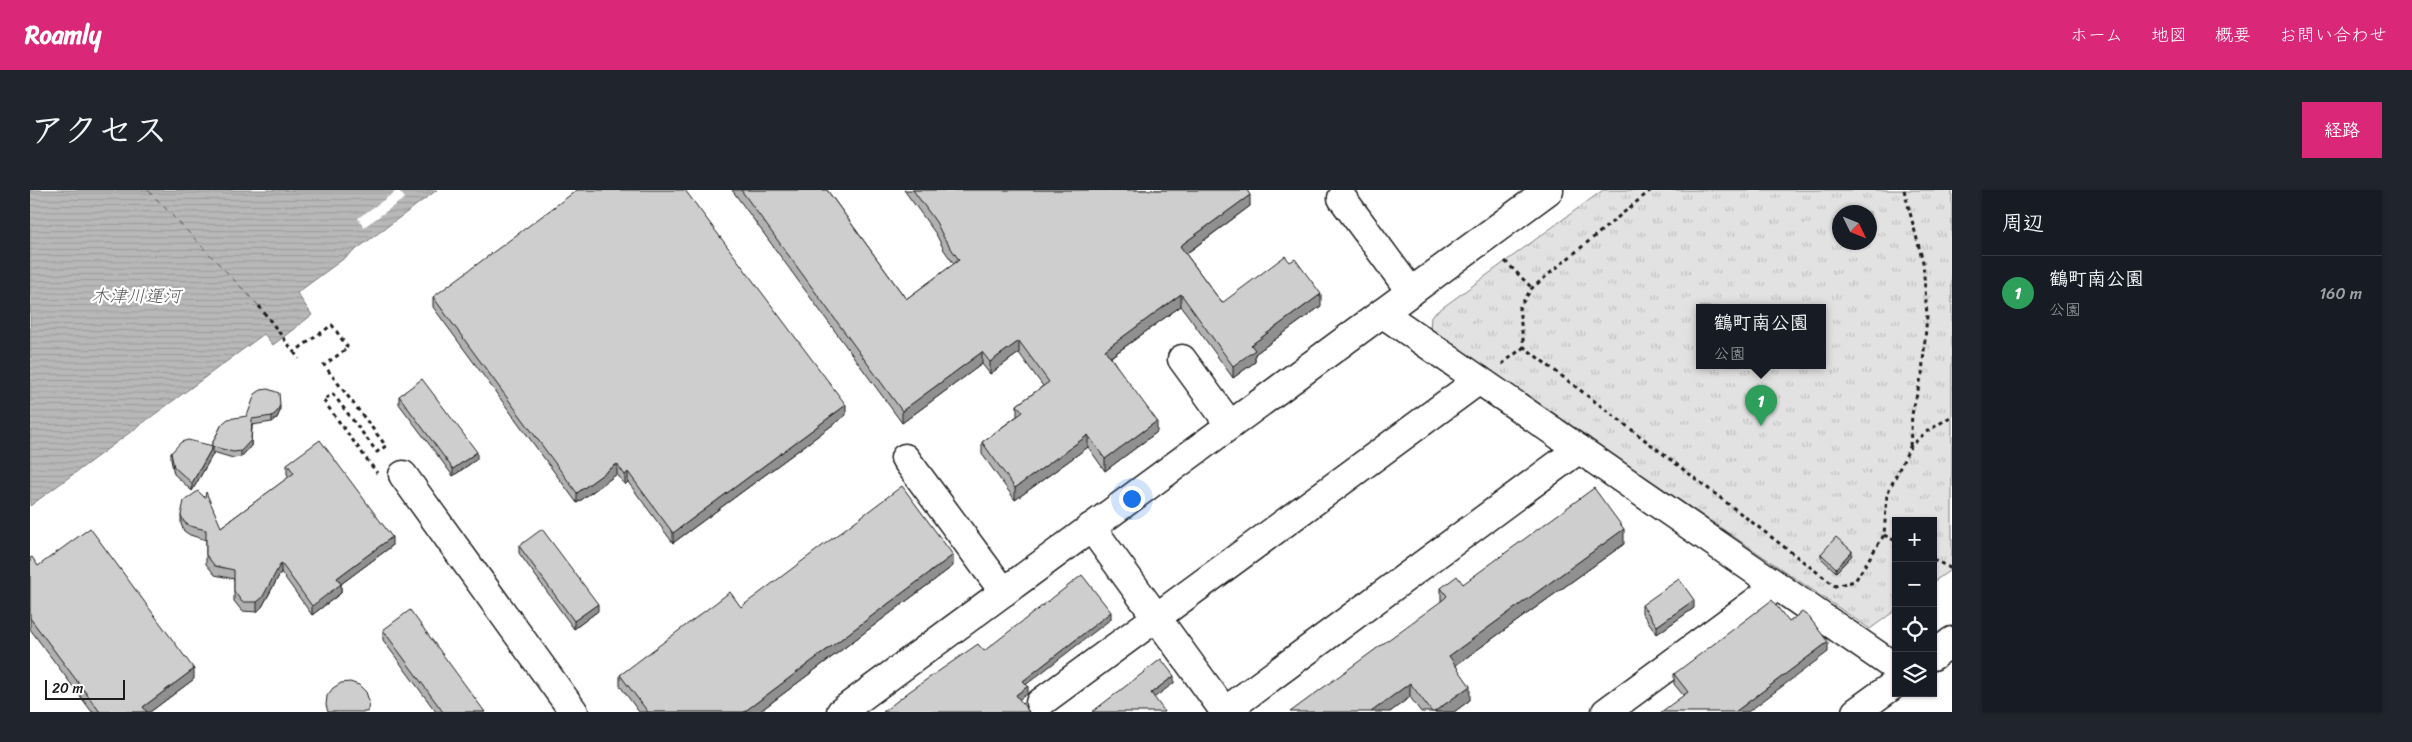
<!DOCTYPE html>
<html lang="ja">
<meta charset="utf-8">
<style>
body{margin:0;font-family:Sriracha,"Klee One",sans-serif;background:#20242c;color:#f1f3f6}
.controls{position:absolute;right:15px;bottom:15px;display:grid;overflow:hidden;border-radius:0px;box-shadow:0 1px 4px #0004}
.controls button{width:45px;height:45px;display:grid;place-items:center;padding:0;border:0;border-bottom:1px solid #363941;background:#171b24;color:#f1f3f6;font:25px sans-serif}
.compass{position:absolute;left:1802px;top:15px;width:45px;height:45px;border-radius:50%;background:#171b24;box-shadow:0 1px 4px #0004;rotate:133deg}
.scale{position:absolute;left:15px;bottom:12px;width:80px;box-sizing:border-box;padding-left:5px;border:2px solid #1c1c1c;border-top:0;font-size:14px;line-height:18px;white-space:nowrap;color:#1c1c1c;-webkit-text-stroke:4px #fff;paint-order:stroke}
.you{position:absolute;left:1101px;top:308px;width:18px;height:18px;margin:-12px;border:4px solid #fff;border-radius:50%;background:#1a73e8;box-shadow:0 0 0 8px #1a73e833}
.badge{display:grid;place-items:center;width:32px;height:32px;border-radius:50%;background:#db2777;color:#fff;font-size:16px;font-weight:700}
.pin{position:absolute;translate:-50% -41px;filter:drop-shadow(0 1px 2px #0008)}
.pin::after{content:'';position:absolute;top:26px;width:18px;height:15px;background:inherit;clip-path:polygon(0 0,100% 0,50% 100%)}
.popup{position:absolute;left:1666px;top:114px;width:130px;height:65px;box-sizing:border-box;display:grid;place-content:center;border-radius:0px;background:#171b24;filter:drop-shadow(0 1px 4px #0005);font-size:16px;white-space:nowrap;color:#9ea1a6}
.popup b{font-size:19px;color:#f1f3f6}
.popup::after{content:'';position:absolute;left:50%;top:100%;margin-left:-10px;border:10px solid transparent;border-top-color:#171b24}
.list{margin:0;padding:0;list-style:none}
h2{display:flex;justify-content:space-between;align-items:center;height:65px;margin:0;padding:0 20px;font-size:21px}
h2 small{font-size:16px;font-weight:400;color:#9ea1a6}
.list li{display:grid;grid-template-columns:32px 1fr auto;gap:15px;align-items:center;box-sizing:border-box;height:75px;padding:0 20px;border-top:1px solid #363941}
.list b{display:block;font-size:19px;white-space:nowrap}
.list p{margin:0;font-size:16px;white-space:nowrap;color:#9ea1a6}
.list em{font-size:16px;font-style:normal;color:#9ea1a6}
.icon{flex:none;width:28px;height:28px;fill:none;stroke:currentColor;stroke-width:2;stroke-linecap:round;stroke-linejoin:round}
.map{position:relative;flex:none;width:1922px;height:522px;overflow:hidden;border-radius:0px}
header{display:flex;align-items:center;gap:30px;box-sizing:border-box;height:70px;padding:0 25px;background:#db2777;color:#fff}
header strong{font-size:24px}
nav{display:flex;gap:28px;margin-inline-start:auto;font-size:18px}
.intro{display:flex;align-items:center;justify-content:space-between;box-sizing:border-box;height:120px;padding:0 30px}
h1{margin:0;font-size:35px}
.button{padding:12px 22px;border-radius:0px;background:#db2777;color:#fff;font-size:18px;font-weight:700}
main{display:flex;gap:30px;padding:0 30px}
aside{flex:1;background:#171b24;border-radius:0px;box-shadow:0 1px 4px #0004}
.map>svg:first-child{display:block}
.park{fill:url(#park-tufts);stroke:#7f7f7f;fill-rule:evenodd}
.water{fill:url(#water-rules);stroke:#7a7a7a}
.pier{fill:#fff}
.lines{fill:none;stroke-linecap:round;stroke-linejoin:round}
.ferry{stroke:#5a5a5a;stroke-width:1;stroke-dasharray:6 5;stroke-linecap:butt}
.minor-casing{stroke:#1c1c1c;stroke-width:31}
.major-casing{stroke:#1c1c1c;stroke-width:31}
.path{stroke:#1c1c1c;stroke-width:3;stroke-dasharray:4 4;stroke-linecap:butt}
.minor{stroke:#fff;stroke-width:28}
.major{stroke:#fff;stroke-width:28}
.wall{fill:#b1b1b1;stroke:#1c1c1c}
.shaded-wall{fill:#909090;stroke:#1c1c1c}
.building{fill:#cecece;stroke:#1c1c1c}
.labels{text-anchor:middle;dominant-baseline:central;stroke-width:4.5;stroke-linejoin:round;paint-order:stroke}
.water-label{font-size:18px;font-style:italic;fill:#5a5a5a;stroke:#fff}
</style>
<header>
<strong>Roamly</strong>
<nav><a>ホーム</a><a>地図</a><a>概要</a><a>お問い合わせ</a></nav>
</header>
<div class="intro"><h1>アクセス</h1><a class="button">経路</a></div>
<main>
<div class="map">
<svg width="1922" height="522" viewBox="0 0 1922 522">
<defs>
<pattern id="park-tufts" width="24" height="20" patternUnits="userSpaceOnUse" patternTransform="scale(1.25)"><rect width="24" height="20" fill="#e2e2e2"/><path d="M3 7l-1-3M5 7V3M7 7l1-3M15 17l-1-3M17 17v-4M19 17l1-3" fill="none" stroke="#c1c1c1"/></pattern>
<pattern id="water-rules" width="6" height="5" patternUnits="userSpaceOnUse" patternTransform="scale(1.25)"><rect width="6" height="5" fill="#b8b8b8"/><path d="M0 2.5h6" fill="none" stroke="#9e9e9e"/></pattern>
</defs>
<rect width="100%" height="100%" fill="#fff"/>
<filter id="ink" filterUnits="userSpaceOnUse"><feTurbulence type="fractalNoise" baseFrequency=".02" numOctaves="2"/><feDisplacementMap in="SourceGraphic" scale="10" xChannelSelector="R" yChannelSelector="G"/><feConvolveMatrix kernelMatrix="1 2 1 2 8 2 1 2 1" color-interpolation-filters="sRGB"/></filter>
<g filter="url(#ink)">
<path class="park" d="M 1573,0 L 1922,0 L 1922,379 L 1903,392 L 1903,331 L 1866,331 L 1866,420 L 1840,439 L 1400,141 L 1401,126 ZM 1810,22 L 1840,22 L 1840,52 L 1810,52 ZM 1670,117 L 1792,117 L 1792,175 L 1670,175 Z"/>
<path class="water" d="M 0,0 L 407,0 L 267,103 L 282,125 L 243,155 L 234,144 L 0,316 Z"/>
<path class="pier" d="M 368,0 L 375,8 L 334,37 L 328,28 Z"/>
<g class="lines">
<path class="ferry" d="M 118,0 L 229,116"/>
<g class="minor-casing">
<g id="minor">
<path d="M 1312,8 L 1381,102"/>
<path d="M 1352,123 L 1866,478"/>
<path d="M 1152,169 L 1200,235"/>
<path d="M 875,268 L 974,402"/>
<path d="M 373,285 L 544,522"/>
<path d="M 1061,337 L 1195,522"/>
<path d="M 1010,513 L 1449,190"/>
<path d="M 811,522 L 1519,0"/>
<path d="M 1194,522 L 1549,259"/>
<path d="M 1576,522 L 1747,396"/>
</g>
</g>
<g class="major-casing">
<g id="major">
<path d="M 1903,466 L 1922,451"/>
<path d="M 1826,522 L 1866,493"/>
</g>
</g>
<g class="path">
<path d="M 1621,0 L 1502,98 L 1489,118 L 1494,157 L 1805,396 L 1825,391 L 1854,345 L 1857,304 L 1880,257 L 1896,242 L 1922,226"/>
<path d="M 1874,0 L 1893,72 L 1897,126 L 1892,184 L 1882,224 L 1880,257"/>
<path d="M 1475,71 L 1502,98"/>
<path d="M 229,116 L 264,162 L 302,135 L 318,158 L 294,175 L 356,256 L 347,262 L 303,204 L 293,210 L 347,283"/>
<path d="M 264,162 L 269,169"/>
<path d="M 1472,174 L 1494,157"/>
<path d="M 1854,345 L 1866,351"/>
<path d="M 1903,369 L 1922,379"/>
</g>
<use href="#minor" class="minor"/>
<use href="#major" class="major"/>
</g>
<g class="wall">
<path d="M 702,0 L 797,0 L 876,109 L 924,74 L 914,60 L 906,44 L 874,0 L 1217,0 L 1220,16 L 1156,64 L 1192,113 L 1291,116 L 1225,164 L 1225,172 L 1203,188 L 1151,116 L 1081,167 L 1127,242 L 1075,281 L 1058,257 L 985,310 L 952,264 L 952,252 L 987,226 L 987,215 L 1013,196 L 989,163 L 960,184 L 952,174 L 872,233 Z"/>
<path d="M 403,107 L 816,225 L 643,353 L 598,292 L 595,295 L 587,284 L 547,313 L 403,117 Z"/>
<path d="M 369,206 L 447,269 L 423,286 L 369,214 Z"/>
<path d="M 250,221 L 247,228 L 242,232 L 222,235 L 221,256 L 211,267 L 203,268 L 183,262 L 183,264 L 162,301 L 144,284 L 141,270 L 141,263 L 181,256 L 192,234 Z"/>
<path d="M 257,274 L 362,356 L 311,394 L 311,403 L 282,425 L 251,382 L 232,417 L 227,422 L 212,421 L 204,411 L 204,389 L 185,385 L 176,374 L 176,350 L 160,345 L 154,341 L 151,334 L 151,325 L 191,337 L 259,287 L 257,284 Z"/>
<path d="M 1594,354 L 1426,475 L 1440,510 L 1424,522 L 1391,522 L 1380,507 L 1360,522 L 1411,411 L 1411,398 L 1433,394 Z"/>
<path d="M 489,356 L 568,421 L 544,439 L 489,363 Z"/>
<path d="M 1791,364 L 1822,365 L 1806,382 L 1791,368 Z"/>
<path d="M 0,368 L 8,376 L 164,489 L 120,522 L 62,522 L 0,439 Z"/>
<path d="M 923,376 L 729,522 L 609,522 L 590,496 L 590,485 L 711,417 Z"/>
<path d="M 1612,415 L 1664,418 L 1627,444 L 1612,423 Z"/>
<path d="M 1759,432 L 1798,462 L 1653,505 L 1644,494 L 1644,484 Z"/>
<path d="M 353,440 L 455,522 L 406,522 L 353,450 Z"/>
</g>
<g class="shaded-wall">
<path d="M 1220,5 L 1220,16 L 1150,68 L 1150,56 Z"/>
<path d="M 1151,104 L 1151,116 L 1075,171 L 1075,160 Z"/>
<path d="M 1291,104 L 1291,116 L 1225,164 L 1225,172 L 1203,188 L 1203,176 L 1221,155 Z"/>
<path d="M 989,151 L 989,163 L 960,184 L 960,172 Z"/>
<path d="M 952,162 L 952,174 L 872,233 L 872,221 Z"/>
<path d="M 250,215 L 250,221 L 247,228 L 242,232 L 242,226 Z"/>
<path d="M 816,215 L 816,225 L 643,353 L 643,343 Z"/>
<path d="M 1127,231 L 1127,242 L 1075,281 L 1075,269 Z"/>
<path d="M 222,235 L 221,256 L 211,267 L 211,261 Z"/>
<path d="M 1058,245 L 1058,257 L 985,310 L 985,298 Z"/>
<path d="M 183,256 L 183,264 L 162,301 L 162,293 Z"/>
<path d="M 447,262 L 447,269 L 423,286 L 423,279 Z"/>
<path d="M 587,274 L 587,284 L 547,313 L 547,303 Z"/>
<path d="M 598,282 L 598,292 L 595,295 L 595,285 Z"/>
<path d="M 1594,339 L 1594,354 L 1419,480 L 1419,466 Z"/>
<path d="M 362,347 L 362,356 L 311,394 L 311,403 L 282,425 L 282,416 L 307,388 Z"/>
<path d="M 1822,361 L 1822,365 L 1806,382 L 1806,378 Z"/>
<path d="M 923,365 L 923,376 L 729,522 L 714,522 Z"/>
<path d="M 251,373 L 251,382 L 232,417 L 227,422 L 227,412 Z"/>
<path d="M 1664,410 L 1664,418 L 1627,444 L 1627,436 Z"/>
<path d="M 568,414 L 568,421 L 544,439 L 544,431 Z"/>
<path d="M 1081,422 L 1081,429 L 993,497 L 993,491 Z"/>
<path d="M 1798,452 L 1798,462 L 1718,522 L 1705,522 Z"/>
<path d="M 164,479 L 164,489 L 120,522 L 113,522 L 113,517 Z"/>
<path d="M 1144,486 L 1144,493 L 1121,510 L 1121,503 Z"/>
<path d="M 1380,493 L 1380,507 L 1360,522 L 1341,522 Z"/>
<path d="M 998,496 L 998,503 L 986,512 L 986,505 Z"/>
<path d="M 1440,496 L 1440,510 L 1424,522 L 1404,522 Z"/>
</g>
<g class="building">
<path d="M 547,0 L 655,0 L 816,215 L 643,343 L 598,282 L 595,285 L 587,274 L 547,303 L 403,107 Z"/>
<path d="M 711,0 L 797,0 L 876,109 L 929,70 L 914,48 L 906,32 L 883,0 L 1217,0 L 1220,5 L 1150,56 L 1192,113 L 1255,66 L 1260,72 L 1265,69 L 1291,104 L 1221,155 L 1225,160 L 1203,176 L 1151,104 L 1075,160 L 1127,231 L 1075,269 L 1058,245 L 985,298 L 952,252 L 993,222 L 987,215 L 1019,192 L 989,151 L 960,172 L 952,162 L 872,221 Z"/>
<path d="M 392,189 L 447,262 L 423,279 L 369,206 Z"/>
<path d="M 238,199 L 249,203 L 250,215 L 247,222 L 242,226 L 222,229 L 221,250 L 211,261 L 203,262 L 181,256 L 192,234 L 198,229 L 217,226 L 225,204 L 231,200 Z"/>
<path d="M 158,250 L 183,256 L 162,293 L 144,277 L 141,263 L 151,252 Z"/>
<path d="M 290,250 L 362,347 L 307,388 L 311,394 L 282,416 L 251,373 L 232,408 L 227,412 L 212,412 L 204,401 L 204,380 L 185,376 L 176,365 L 176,340 L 160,336 L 154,332 L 151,325 L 154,311 L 168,301 L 175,308 L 176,302 L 191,337 L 264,283 L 257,274 Z"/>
<path d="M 872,296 L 923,365 L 714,522 L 618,522 L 590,485 L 700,402 L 711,417 Z"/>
<path d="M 1564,298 L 1594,339 L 1419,466 L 1440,496 L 1404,522 L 1402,522 L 1380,493 L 1341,522 L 1260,522 L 1414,409 L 1417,406 L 1411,398 L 1427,386 L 1433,394 Z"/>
<path d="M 60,338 L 164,479 L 113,517 L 117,522 L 70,522 L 0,428 L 0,368 L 2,367 L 8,376 Z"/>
<path d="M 512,339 L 568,414 L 544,431 L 489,356 Z"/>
<path d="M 1806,347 L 1822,361 L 1806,378 L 1791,364 Z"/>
<path d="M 1052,385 L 1081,422 L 993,491 L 998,496 L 986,505 L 999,522 L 853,522 L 880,501 L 948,454 L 954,461 Z"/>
<path d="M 1649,389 L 1664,410 L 1627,436 L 1612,415 Z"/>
<path d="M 1742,410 L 1759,432 L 1772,422 L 1779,427 L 1798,452 L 1705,522 L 1631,522 L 1658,502 L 1644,484 Z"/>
<path d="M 380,420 L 455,522 L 413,522 L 353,440 Z"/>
<path d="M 1131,469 L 1144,486 L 1121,503 L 1135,522 L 1062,522 Z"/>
<path d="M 320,492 L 329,495 L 336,502 L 339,511 L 338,520 L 337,522 L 298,522 L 296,515 L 297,506 L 303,498 L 311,493 Z"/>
</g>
</g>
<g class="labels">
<g class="water-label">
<text x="106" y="106">木津川運河</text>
</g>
</g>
</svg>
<div class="controls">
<button>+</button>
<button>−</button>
<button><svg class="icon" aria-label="locate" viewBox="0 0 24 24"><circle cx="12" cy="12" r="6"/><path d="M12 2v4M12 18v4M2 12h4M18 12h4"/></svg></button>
<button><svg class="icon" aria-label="layers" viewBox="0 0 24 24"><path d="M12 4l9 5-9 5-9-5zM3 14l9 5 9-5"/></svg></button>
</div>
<svg class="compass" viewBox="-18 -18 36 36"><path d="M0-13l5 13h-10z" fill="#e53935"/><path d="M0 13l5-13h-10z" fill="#9ea1a6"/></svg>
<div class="scale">20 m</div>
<div class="you"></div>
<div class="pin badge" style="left:1731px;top:236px;background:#2e9e5b">1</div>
<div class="popup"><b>鶴町南公園</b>公園</div>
</div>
<aside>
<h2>周辺<small></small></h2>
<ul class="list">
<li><span class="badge" style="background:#2e9e5b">1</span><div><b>鶴町南公園</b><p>公園</p></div><em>160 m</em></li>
</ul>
</aside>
</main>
